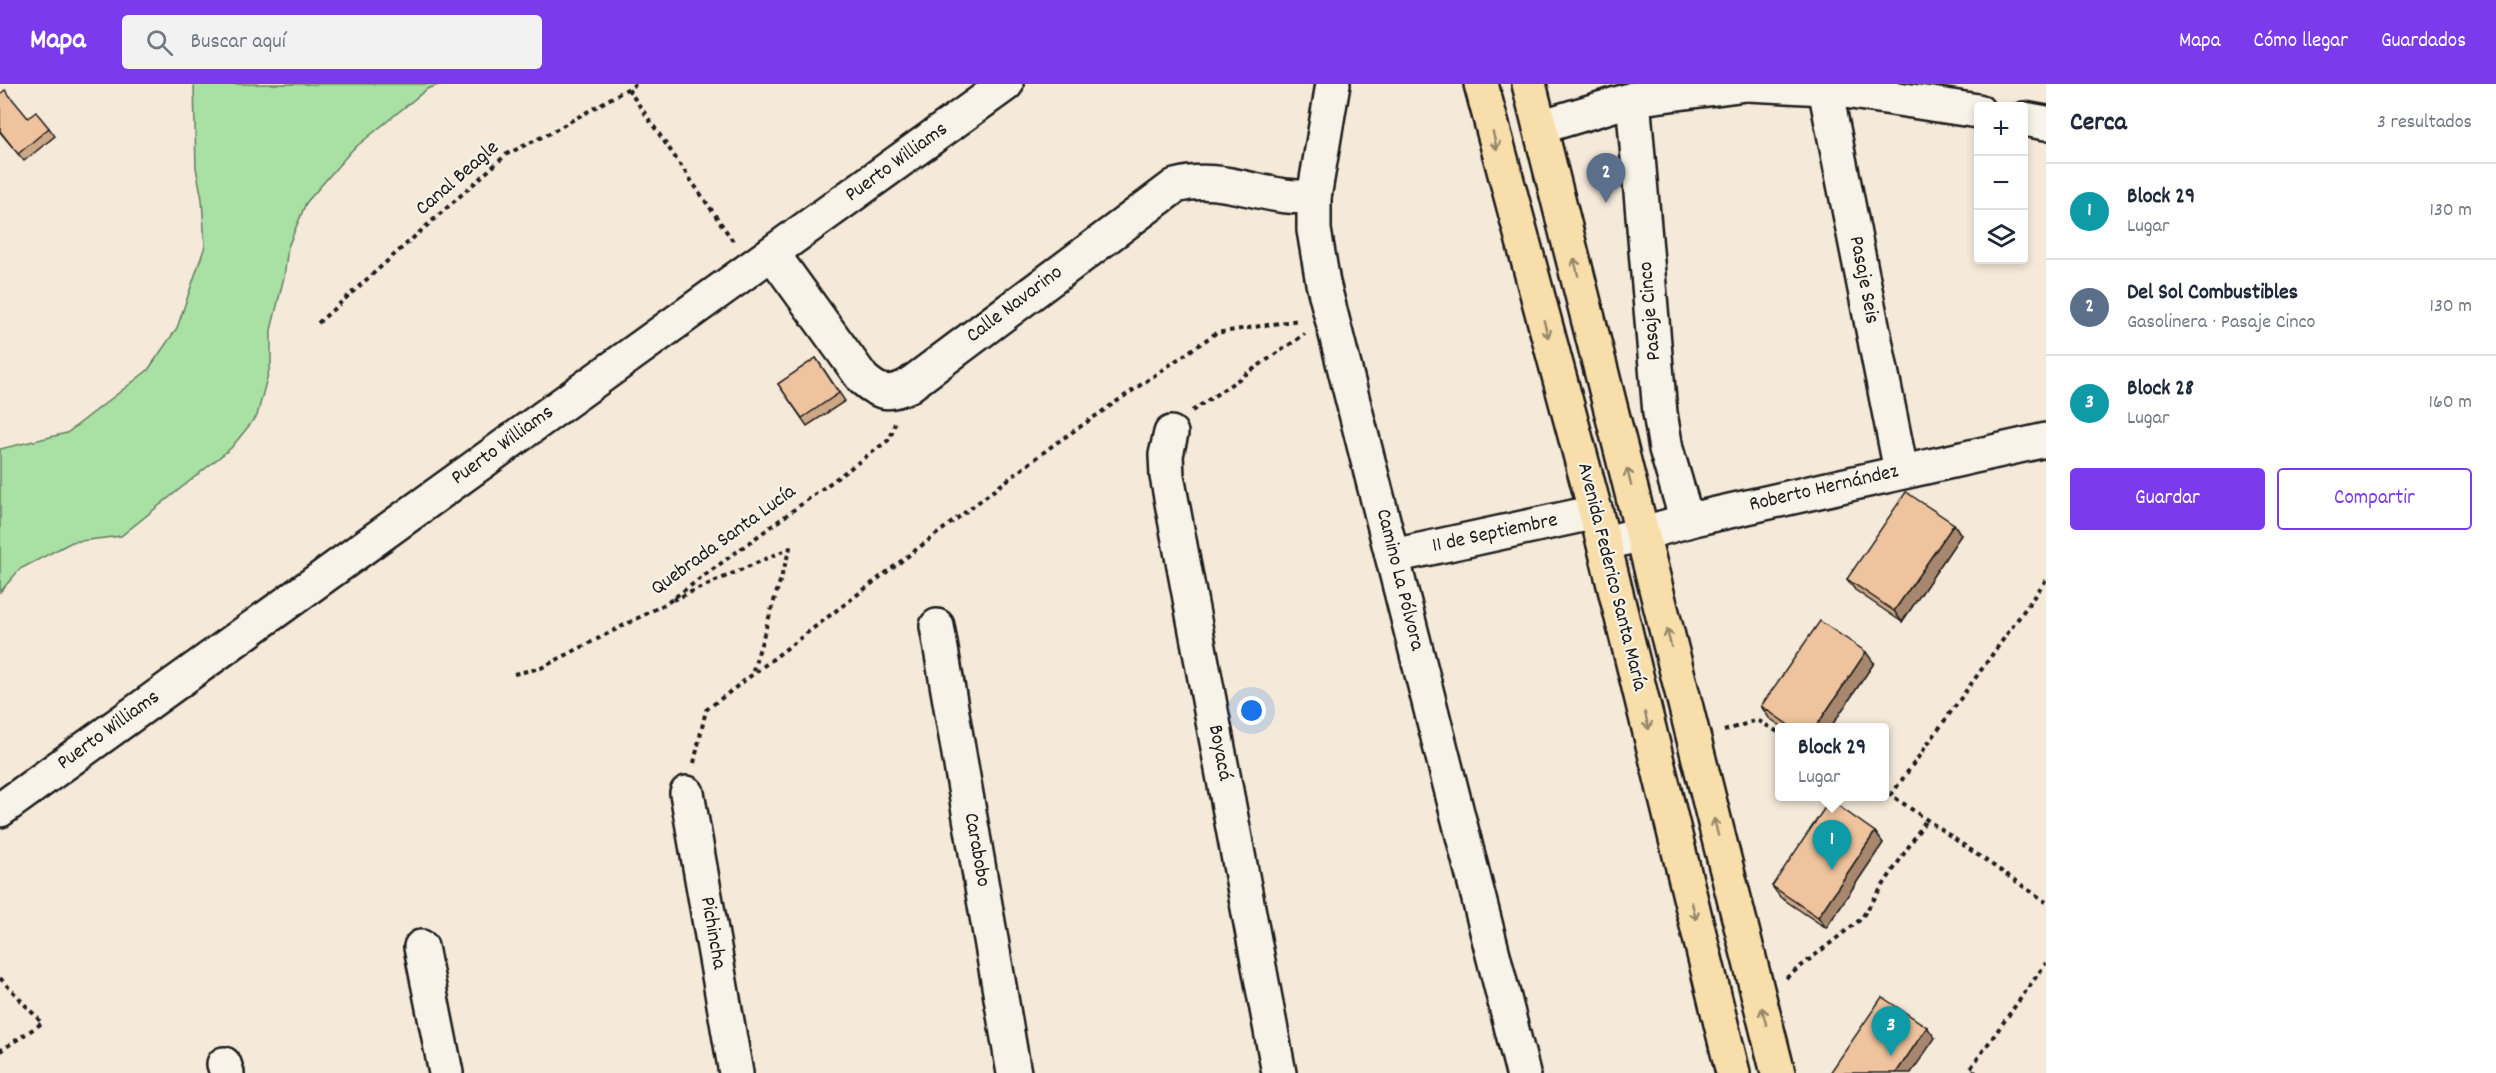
<!DOCTYPE html>
<html lang="es">
<meta charset="utf-8">
<style>
body{margin:0;font-family:Dekko,sans-serif;background:#f2f2f3;color:#1f2937}
.controls{position:absolute;right:18px;top:18px;display:grid;overflow:hidden;border-radius:6px;box-shadow:0 3px 9px #0003}
.controls button{width:54px;height:54px;display:grid;place-items:center;padding:0;border:0;border-bottom:2px solid #e0e1e3;background:#fff;color:#1f2937;font:30px sans-serif}
.you{position:absolute;left:1252px;top:627px;width:21px;height:21px;margin:-15px;border:4px solid #fff;border-radius:50%;background:#1a73e8;box-shadow:0 0 0 9px #1a73e833}
.badge{display:grid;place-items:center;width:39px;height:39px;border-radius:50%;background:#7c3aed;color:#fff;font-size:20px;font-weight:700}
.pin{position:absolute;translate:-50% -50px;filter:drop-shadow(0 2px 3px #0008)}
.pin::after{content:'';position:absolute;top:32px;width:21px;height:18px;background:inherit;clip-path:polygon(0 0,100% 0,50% 100%)}
.popup{position:absolute;left:1775px;top:639px;width:114px;height:78px;box-sizing:border-box;display:grid;place-content:center;border-radius:6px;background:#fff;filter:drop-shadow(0 2px 4px #0005);font-size:20px;white-space:nowrap;color:#747a83}
.popup b{font-size:22px;color:#1f2937}
.popup::after{content:'';position:absolute;left:50%;top:100%;margin-left:-12px;border:12px solid transparent;border-top-color:#fff}
.list{margin:0;padding:0;list-style:none}
h2{display:flex;justify-content:space-between;align-items:center;height:78px;margin:0;padding:0 24px;font-size:26px}
h2 small{font-size:20px;font-weight:400;color:#747a83}
.list li{display:grid;grid-template-columns:39px 1fr auto;gap:18px;align-items:center;box-sizing:border-box;height:96px;padding:0 24px;border-top:2px solid #e0e1e3}
.list b{display:block;font-size:22px;white-space:nowrap}
.list p{margin:0;font-size:20px;white-space:nowrap;color:#747a83}
.list em{font-size:20px;font-style:normal;color:#747a83}
.actions{display:flex;gap:12px;padding:18px 24px}
.actions a{flex:1;padding:14px 0;border:2px solid #7c3aed;border-radius:6px;text-align:center;font-size:21px;color:#7c3aed}
.actions .main{background:#7c3aed;color:#fff}
.icon{flex:none;width:33px;height:33px;fill:none;stroke:currentColor;stroke-width:2;stroke-linecap:round;stroke-linejoin:round}
.map{position:relative;flex:none;width:2046px;height:989px;overflow:hidden}
header{display:flex;align-items:center;gap:36px;box-sizing:border-box;height:84px;padding:0 30px;background:#7c3aed;color:#fff}
header strong{font-size:28px}
nav{display:flex;gap:33px;margin-inline-start:auto;font-size:21px}
.search{width:420px;height:54px;background:#f2f2f3;display:flex;align-items:center;gap:15px;box-sizing:border-box;padding:0 21px;border-radius:6px;color:#747a83;font-size:22px}
main{display:flex}
aside{flex:1;background:#fff}
.map>svg:first-child{display:block}
.green{fill:#a9e0a3;stroke:#627e60;stroke-width:1.5}
.lines{fill:none;stroke-linecap:round;stroke-linejoin:round}
.minor-casing{stroke:#1c1c1c;stroke-width:38}
.major-casing{stroke:#1c1c1c;stroke-width:38}
.path{stroke:#1c1c1c;stroke-width:4;stroke-dasharray:4.5 4.5;stroke-linecap:butt}
.minor{stroke:#f7f3e8;stroke-width:33}
.major{stroke:#f8deab;stroke-width:33}
.wall{fill:#cda887;stroke:#1c1c1c;stroke-width:1.5}
.shaded-wall{fill:#a7886e;stroke:#1c1c1c;stroke-width:1.5}
.building{fill:#eec39d;stroke:#1c1c1c;stroke-width:1.5}
.oneway{stroke:#95876b}
.labels{text-anchor:middle;dominant-baseline:central;stroke-width:4.5;stroke-linejoin:round;paint-order:stroke}
.street-label{font-size:21px;fill:#1c1c1c;stroke:#f7f3e8}
</style>
<header>
<strong>Mapa</strong>
<div class="search"><svg class="icon" aria-label="search" viewBox="0 0 24 24"><circle cx="10" cy="10" r="6"/><path d="M15 15l6 6"/></svg>Buscar aquí</div>
<nav><a>Mapa</a><a>Cómo llegar</a><a>Guardados</a></nav>
</header>
<main>
<div class="map">
<svg width="2046" height="989" viewBox="0 0 2046 989">
<rect width="100%" height="100%" fill="#f5e9d9"/>
<filter id="ink" filterUnits="userSpaceOnUse"><feTurbulence type="fractalNoise" baseFrequency=".0167" numOctaves="2"/><feDisplacementMap in="SourceGraphic" scale="12" xChannelSelector="R" yChannelSelector="G"/><feConvolveMatrix kernelMatrix="1 2 1 2 8 2 1 2 1" color-interpolation-filters="sRGB"/></filter>
<g filter="url(#ink)">
<path class="green" d="M 194,0 L 441,0 L 427,5 L 352,66 L 306,119 L 288,163 L 284,193 L 271,246 L 271,279 L 257,332 L 231,364 L 121,452 L 72,458 L 20,485 L 0,508 L 0,365 L 67,349 L 148,286 L 177,244 L 205,162 L 202,115 L 196,84 Z"/>
<g class="lines">
<g class="minor-casing">
<g id="minor">
<path d="M 1333,0 L 1314,113 L 1314,146 L 1323,199 L 1523,989"/>
<path d="M 1747,0 L 1825,4 L 1978,27"/>
<path d="M 1825,4 L 1901,387"/>
<path d="M 1633,15 L 1660,329 L 1666,365 L 1687,437"/>
<path d="M 2024,35 L 2046,39"/>
<path d="M 1540,43 L 1633,15 L 1746,0"/>
<path d="M 772,169 L 863,295 C 880,310 888,311 908,302 L 1175,102 C 1215,91 1246,107 1286,112 C 1295,113 1305,113 1314,113"/>
<path d="M 1171,349 L 1166,371 L 1167,392 L 1279,989"/>
<path d="M 1604,460 L 1694,435 L 2046,356"/>
<path d="M 1393,472 L 1596,428"/>
<path d="M 937,542 L 1014,989"/>
<path d="M 687,709 L 736,989"/>
<path d="M 0,726 L 1006,0"/>
<path d="M 421,863 L 446,989"/>
<path d="M 224,980 L 227,989"/>
</g>
</g>
<g class="major-casing">
<g id="major">
<path d="M 1481,0 L 1604,460 L 1733,989"/>
<path d="M 1529,0 L 1778,989"/>
</g>
</g>
<g class="path">
<path d="M 628,5 L 733,157"/>
<path d="M 318,239 L 507,70 L 550,49 L 636,0"/>
<path d="M 1192,327 L 1305,250"/>
<path d="M 2046,496 L 1891,711 L 2046,818"/>
<path d="M 673,516 L 790,464 L 752,590"/>
<path d="M 514,590 L 541,584 L 667,519 L 890,355 L 895,339"/>
<path d="M 1724,647 L 1757,636 L 1780,649"/>
<path d="M 694,679 L 706,626 L 1052,362 L 1216,249 L 1299,236"/>
<path d="M 0,894 L 42,939 L 0,967"/>
<path d="M 1786,894 L 1861,835 L 1926,736"/>
<path d="M 1976,989 L 1970,985 L 2046,879"/>
</g>
<use href="#minor" class="minor"/>
<use href="#major" class="major"/>
</g>
<g class="wall">
<path d="M 0,10 L 28,34 L 49,44 L 55,52 L 24,77 L 0,48 Z"/>
<path d="M 816,274 L 845,317 L 807,342 L 778,300 Z"/>
<path d="M 1954,440 L 1961,451 L 1902,538 L 1855,506 L 1847,495 Z"/>
<path d="M 1874,579 L 1830,644 L 1784,644 L 1769,634 L 1761,622 Z"/>
<path d="M 1875,748 L 1883,759 L 1826,844 L 1780,813 L 1772,802 Z"/>
</g>
<g class="shaded-wall">
<path d="M 1954,440 L 1961,451 L 1902,538 L 1894,527 Z"/>
<path d="M 1866,568 L 1874,579 L 1830,644 L 1815,644 Z"/>
<path d="M 1875,748 L 1883,759 L 1826,844 L 1818,833 Z"/>
<path d="M 1927,943 L 1935,954 L 1911,989 L 1896,989 Z"/>
</g>
<g class="building">
<path d="M 5,6 L 28,34 L 36,28 L 49,44 L 18,70 L 0,47 L 0,10 Z"/>
<path d="M 816,274 L 839,309 L 802,334 L 778,300 Z"/>
<path d="M 1906,408 L 1954,440 L 1894,527 L 1847,495 Z"/>
<path d="M 1820,537 L 1866,568 L 1815,644 L 1793,644 L 1761,622 Z"/>
<path d="M 1830,716 L 1875,748 L 1818,833 L 1772,802 Z"/>
<path d="M 1882,913 L 1927,943 L 1896,989 L 1830,989 Z"/>
</g>
<defs><path id="oneway-shaft" d="M-6 0H5M1.5-3L5.5 0L1.5 3" fill="none" stroke-width="1.6" stroke-linecap="round" stroke-linejoin="round" transform="scale(1.5)"/></defs>
<g class="oneway">
<use href="#oneway-shaft" transform="translate(1495 57) rotate(76)"/>
<use href="#oneway-shaft" transform="translate(1576 183) rotate(-104)"/>
<use href="#oneway-shaft" transform="translate(1546 245) rotate(75)"/>
<use href="#oneway-shaft" transform="translate(1629 393) rotate(-104)"/>
<use href="#oneway-shaft" transform="translate(1669 554) rotate(-104)"/>
<use href="#oneway-shaft" transform="translate(1647 637) rotate(76)"/>
<use href="#oneway-shaft" transform="translate(1716 743) rotate(-104)"/>
<use href="#oneway-shaft" transform="translate(1694 827) rotate(76)"/>
<use href="#oneway-shaft" transform="translate(1764 932) rotate(-104)"/>
</g>
</g>
<g class="labels">
<g class="street-label">
<text transform="translate(897 79) rotate(-36)">Puerto Williams</text>
<text transform="translate(458 95) rotate(-41)">Canal Beagle</text>
<text transform="translate(1863 196) rotate(79)">Pasaje Seis</text>
<text transform="translate(1015 221) rotate(-37)">Calle Navarino</text>
<text transform="translate(1651 227) rotate(-95)">Pasaje Cinco</text>
<text transform="translate(503 362) rotate(-36)">Puerto Williams</text>
<text transform="translate(1824 405) rotate(-13)">Roberto Hernández</text>
<text transform="translate(1495 450) rotate(-12)">11 de Septiembre</text>
<text transform="translate(724 457) rotate(-36)">Quebrada Santa Lucía</text>
<text transform="translate(1611 493) rotate(76)">Avenida Federico Santa María</text>
<text transform="translate(1399 496) rotate(76)">Camino La Pólvora</text>
<text transform="translate(109 647) rotate(-36)">Puerto Williams</text>
<text transform="translate(1219 669) rotate(79)">Boyacá</text>
<text transform="translate(976 766) rotate(80)">Carabobo</text>
<text transform="translate(712 849) rotate(80)">Pichincha</text>
</g>
</g>
</svg>
<div class="controls">
<button>+</button>
<button>−</button>
<button><svg class="icon" aria-label="layers" viewBox="0 0 24 24"><path d="M12 4l9 5-9 5-9-5zM3 14l9 5 9-5"/></svg></button>
</div>
<div class="you"></div>
<div class="pin badge" style="left:1832px;top:786px;background:#0f9aa8">1</div>
<div class="popup"><b>Block 29</b>Lugar</div>
<div class="pin badge" style="left:1606px;top:119px;background:#5c6f8a">2</div>
<div class="pin badge" style="left:1891px;top:972px;background:#0f9aa8">3</div>
</div>
<aside>
<h2>Cerca<small>3 resultados</small></h2>
<ul class="list">
<li><span class="badge" style="background:#0f9aa8">1</span><div><b>Block 29</b><p>Lugar</p></div><em>130 m</em></li>
<li><span class="badge" style="background:#5c6f8a">2</span><div><b>Del Sol Combustibles</b><p>Gasolinera · Pasaje Cinco</p></div><em>130 m</em></li>
<li><span class="badge" style="background:#0f9aa8">3</span><div><b>Block 28</b><p>Lugar</p></div><em>160 m</em></li>
</ul>
<div class="actions"><a class="main">Guardar</a><a>Compartir</a></div>
</aside>
</main>
